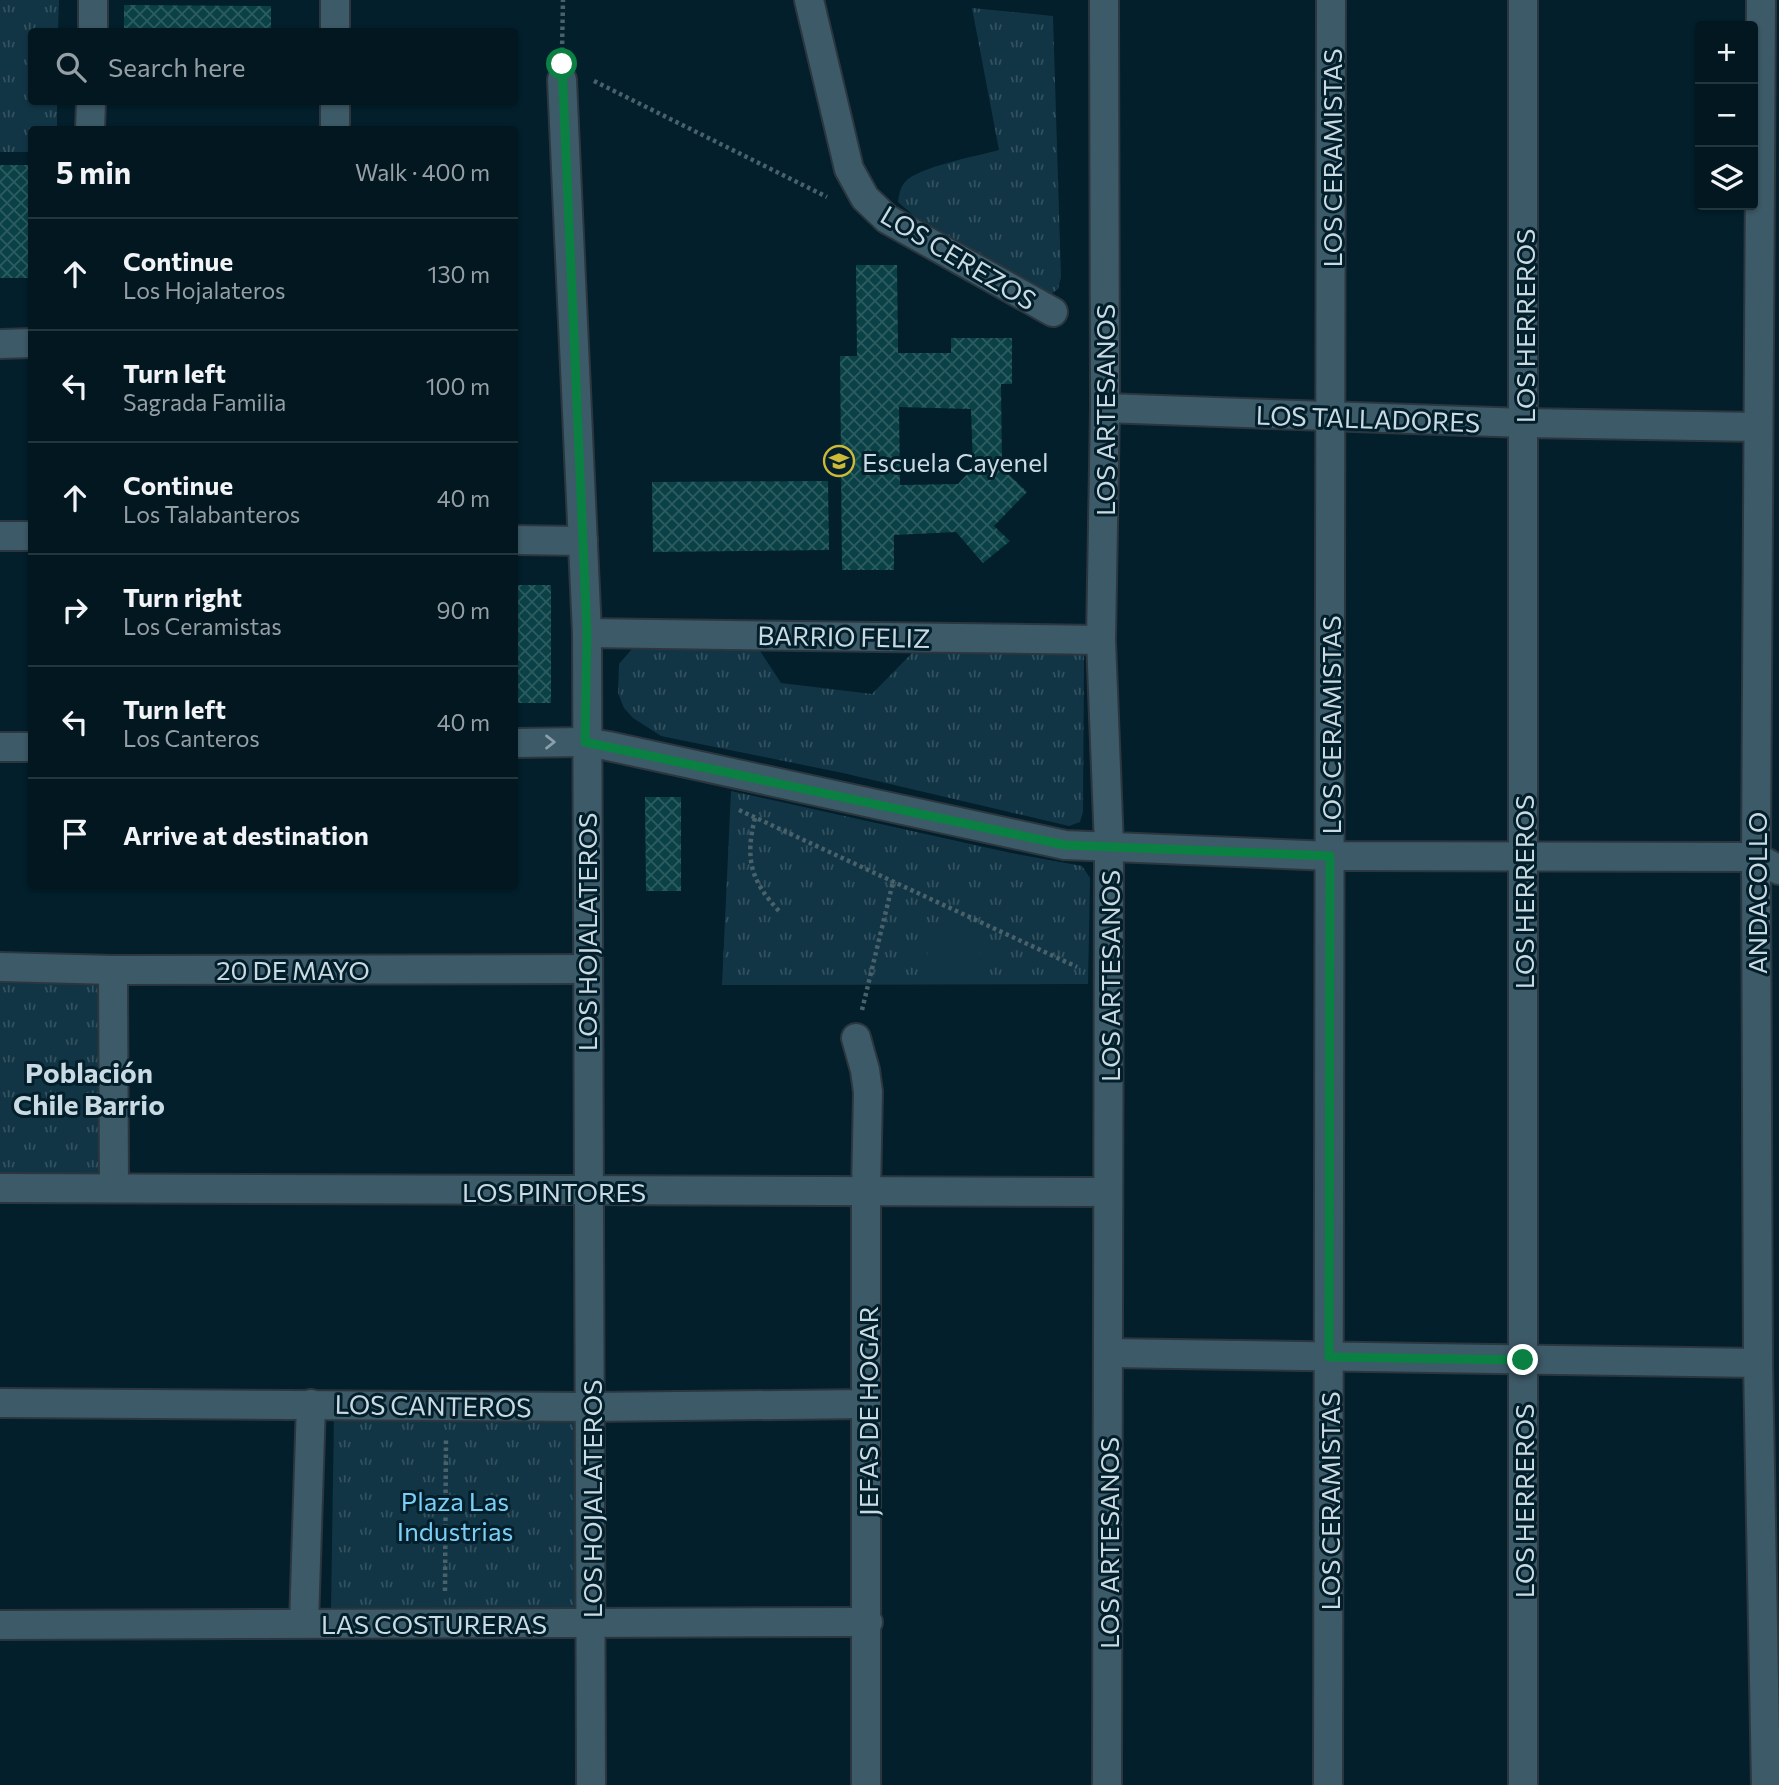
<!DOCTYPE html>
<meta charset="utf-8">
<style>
body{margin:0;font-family:Commissioner,sans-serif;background:#0c2029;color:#f1f3f6}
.controls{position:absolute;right:21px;top:21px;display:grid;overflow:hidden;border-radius:7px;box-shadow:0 2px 5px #0004}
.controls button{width:63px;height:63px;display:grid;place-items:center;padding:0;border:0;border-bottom:2px solid #23363e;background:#021720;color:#f1f3f6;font:35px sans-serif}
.stop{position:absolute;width:21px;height:21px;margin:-16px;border:5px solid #0b8043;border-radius:50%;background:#fff}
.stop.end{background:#0b8043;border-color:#fff;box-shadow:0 2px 7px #0008}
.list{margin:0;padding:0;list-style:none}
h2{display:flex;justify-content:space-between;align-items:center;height:91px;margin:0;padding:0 28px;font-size:30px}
h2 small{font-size:23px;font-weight:400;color:#969fa5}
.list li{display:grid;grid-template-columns:46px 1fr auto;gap:21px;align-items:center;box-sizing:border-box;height:112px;padding:0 28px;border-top:2px solid #23363e}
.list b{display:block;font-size:26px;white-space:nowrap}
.list p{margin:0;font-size:23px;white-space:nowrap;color:#969fa5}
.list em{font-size:23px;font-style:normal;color:#969fa5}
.icon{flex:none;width:38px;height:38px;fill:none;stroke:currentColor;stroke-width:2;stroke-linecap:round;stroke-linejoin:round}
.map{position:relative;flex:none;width:1779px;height:1785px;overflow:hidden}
.search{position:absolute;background:#021720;box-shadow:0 2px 5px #0004;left:28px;top:28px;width:490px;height:77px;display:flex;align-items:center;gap:18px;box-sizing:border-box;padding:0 24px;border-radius:7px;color:#969fa5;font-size:26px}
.panel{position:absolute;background:#021720;box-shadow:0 2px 5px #0004;left:28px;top:126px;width:490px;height:763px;border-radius:7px}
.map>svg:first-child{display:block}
.grass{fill:url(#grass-tufts)}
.pitch{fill:#123545}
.building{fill:url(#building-cross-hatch);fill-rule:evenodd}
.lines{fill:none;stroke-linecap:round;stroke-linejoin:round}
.minor-casing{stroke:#2c363e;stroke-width:32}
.path{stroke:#48616b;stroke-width:4.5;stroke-dasharray:3.5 3.5;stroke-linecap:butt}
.minor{stroke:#3d5a68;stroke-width:28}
.oneway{stroke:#8ba0ab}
.route{stroke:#0b8043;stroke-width:9}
.labels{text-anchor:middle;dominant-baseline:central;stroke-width:6;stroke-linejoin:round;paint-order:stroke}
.street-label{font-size:26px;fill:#cadae2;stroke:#021f2b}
.poi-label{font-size:26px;fill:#cadae2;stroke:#021f2b;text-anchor:start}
.park-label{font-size:26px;fill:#7bcef5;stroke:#021f2b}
.neighbourhood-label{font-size:28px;font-weight:bold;fill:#cadae2;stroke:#021f2b}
</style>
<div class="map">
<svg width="1779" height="1785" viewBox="0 0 1779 1785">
<defs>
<pattern id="grass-tufts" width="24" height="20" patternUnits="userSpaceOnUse" patternTransform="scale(1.75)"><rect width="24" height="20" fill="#123545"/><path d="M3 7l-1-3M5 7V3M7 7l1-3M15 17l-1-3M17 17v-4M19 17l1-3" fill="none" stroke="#335260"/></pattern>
<pattern id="building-cross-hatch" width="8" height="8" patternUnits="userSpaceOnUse" patternTransform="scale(1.75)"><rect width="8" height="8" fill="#0a4146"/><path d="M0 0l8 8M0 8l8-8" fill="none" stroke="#2c5c60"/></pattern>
</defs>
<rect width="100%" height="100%" fill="#021f2b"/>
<g class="grass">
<path d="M 0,0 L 59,0 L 58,31 L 32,32 L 32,102 L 57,102 L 57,129 L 32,130 L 31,152 L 0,152 Z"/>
<path d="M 972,8 L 1053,16 L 1061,277 L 1058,289 L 1048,296 L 914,216 L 898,202 C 899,195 900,188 905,182 C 918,167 977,156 999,150 Z"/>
<path d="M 632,649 L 760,651 L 781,683 L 872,694 L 912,653 L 1084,655 L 1083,812 L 1080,822 L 1069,826 L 843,773 L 661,736 L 633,718 L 624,708 L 618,693 L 619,664 Z"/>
<path d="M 731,791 L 1011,853 L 1082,866 L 1090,878 L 1088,984 L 722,985 Z"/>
<path d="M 0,983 L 102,984 L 100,1177 L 0,1176 Z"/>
<path d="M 334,1416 L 575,1419 L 578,1611 L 331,1612 Z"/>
</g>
<circle class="pitch" cx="954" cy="950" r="27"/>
<g class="building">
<path d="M 124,5 L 271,6 L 271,32 L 124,32 Z"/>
<rect x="0" y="165" width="32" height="113"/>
<path d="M 856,265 L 897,265 L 898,353 L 951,353 L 951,338 L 1012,338 L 1012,384 L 1001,384 L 1002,468 L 1027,492 L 994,526 L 1010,541 L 983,563 L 956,532 L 894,535 L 894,570 L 842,570 L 840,356 L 857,356 ZM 899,407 L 971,409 L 973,468 L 958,484 L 900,485 Z"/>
<path d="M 828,481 L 829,550 L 653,552 L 652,482 Z"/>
<rect x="514" y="585" width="37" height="118"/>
<path d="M 645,797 L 681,797 L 681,891 L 646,891 Z"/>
</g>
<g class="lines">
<g class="minor-casing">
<g id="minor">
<path d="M 809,0 L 849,169 L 865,198 L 887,219 L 1053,312"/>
<path d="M 1104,0 L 1105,408 L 1101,640 L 1109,846 L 1107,1785"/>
<path d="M 1761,0 L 1756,857 L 1758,1363 L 1766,1785"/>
<path d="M 93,32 L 93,0"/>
<path d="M 335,32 L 335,0"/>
<path d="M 562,80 L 587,633 L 591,1785"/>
<path d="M 90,130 L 91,102"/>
<path d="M 335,130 L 335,102"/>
<path d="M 0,344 L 32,343"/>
<path d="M 1105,408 L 1524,423 L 1758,427"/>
<path d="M 0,536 L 32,536"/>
<path d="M 514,540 L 583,541"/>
<path d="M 587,633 L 1101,640"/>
<path d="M 514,743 L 585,742 L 608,746 L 1065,845 L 1330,856 L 1756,857 L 1779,870"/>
<path d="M 0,747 L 32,747"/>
<path d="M 0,967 L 113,970 L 586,969"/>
<path d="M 113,970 L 114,1188"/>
<path d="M 856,1038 L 865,1070 L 868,1092 L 866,1193 L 866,1785"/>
<path d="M 0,1188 L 1108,1192"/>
<path d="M 1108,1353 L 1758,1363"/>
<path d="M 0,1403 L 590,1407 L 866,1404"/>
<path d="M 304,1623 L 311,1404"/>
<path d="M 0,1625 L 868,1622"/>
<path d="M 1328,1785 L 1331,0"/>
<path d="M 1523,1785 L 1523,0"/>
</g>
</g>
<g class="path">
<path d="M 562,51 L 563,0"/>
<path d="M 594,81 L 827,197"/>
<path d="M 739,810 L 1077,967"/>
<path d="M 755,818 C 745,858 750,880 779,911"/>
<path d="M 862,1010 L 893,882"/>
<path d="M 445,1591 L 446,1438"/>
</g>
<use href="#minor" class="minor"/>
</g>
<defs><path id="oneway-chevron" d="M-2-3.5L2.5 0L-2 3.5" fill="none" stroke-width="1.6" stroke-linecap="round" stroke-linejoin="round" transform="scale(1.75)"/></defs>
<use class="oneway" href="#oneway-chevron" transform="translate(550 742)"/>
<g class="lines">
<path class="route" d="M 562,64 L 587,633 L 585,742 L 1065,845 L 1330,856 L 1329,1357 L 1523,1360"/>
</g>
<defs>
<g id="school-ring" transform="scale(1.575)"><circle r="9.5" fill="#021f2b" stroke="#ccb938" stroke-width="1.5"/><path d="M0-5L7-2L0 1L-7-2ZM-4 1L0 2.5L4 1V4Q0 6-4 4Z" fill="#ccb938"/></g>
</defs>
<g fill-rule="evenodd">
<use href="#school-ring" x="839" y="461"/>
</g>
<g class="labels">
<g class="street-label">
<text transform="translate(1331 158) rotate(-90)">LOS CERAMISTAS</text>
<text transform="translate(959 257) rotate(31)">LOS CEREZOS</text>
<text transform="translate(1524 326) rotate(-90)">LOS HERREROS</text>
<text transform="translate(1104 410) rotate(-90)">LOS ARTESANOS</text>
<text transform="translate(1368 418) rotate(2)">LOS TALLADORES</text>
<text transform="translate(844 636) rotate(1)">BARRIO FELIZ</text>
<text transform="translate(1330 725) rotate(-90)">LOS CERAMISTAS</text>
<text transform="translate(1523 892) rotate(-90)">LOS HERREROS</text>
<text transform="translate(1756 893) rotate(-90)">ANDACOLLO</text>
<text transform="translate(586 932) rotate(-90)">LOS HOJALATEROS</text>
<text x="293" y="969">20 DE MAYO</text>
<text transform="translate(1109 976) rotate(-90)">LOS ARTESANOS</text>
<text x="554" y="1191">LOS PINTORES</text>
<text transform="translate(433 1405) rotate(1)">LOS CANTEROS</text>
<text transform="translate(867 1411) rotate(-90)">JEFAS DE HOGAR</text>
<text transform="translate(591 1499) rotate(-90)">LOS HOJALATEROS</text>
<text transform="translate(1329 1501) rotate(-90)">LOS CERAMISTAS</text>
<text transform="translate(1523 1501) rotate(-90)">LOS HERREROS</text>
<text transform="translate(1108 1543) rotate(-90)">LOS ARTESANOS</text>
<text x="434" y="1623">LAS COSTURERAS</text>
</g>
<g class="poi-label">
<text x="862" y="461">Escuela Cayenel</text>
</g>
<g class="park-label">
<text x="455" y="1500">Plaza Las<tspan x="455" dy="30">Industrias</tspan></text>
</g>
<g class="neighbourhood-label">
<text x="89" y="1072">Población<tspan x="89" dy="32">Chile Barrio</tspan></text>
</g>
</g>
</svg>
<div class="controls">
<button>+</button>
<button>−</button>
<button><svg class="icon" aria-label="layers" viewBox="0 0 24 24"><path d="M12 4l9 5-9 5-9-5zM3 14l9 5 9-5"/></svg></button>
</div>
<div class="stop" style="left:562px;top:64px"></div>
<div class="stop end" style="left:1523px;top:1360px"></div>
<div class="search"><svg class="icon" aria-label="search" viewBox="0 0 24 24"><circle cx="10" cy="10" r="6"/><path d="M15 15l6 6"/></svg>Search here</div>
<section class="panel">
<h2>5 min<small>Walk · 400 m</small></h2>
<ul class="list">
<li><svg class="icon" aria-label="ahead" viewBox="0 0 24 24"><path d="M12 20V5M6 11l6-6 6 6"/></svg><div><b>Continue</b><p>Los Hojalateros</p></div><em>130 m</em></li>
<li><svg class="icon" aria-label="left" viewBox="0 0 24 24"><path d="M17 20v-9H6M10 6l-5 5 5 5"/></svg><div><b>Turn left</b><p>Sagrada Familia</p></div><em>100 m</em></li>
<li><svg class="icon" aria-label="ahead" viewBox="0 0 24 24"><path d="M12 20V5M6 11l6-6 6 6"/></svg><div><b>Continue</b><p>Los Talabanteros</p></div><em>40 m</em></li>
<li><svg class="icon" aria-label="right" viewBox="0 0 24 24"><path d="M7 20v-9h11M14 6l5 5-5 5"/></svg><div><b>Turn right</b><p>Los Ceramistas</p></div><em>90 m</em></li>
<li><svg class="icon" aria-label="left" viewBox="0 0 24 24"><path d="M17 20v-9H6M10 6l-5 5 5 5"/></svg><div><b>Turn left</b><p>Los Canteros</p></div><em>40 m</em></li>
<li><svg class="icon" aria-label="arrive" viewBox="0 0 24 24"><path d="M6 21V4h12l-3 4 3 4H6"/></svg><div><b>Arrive at destination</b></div></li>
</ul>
</section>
</div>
